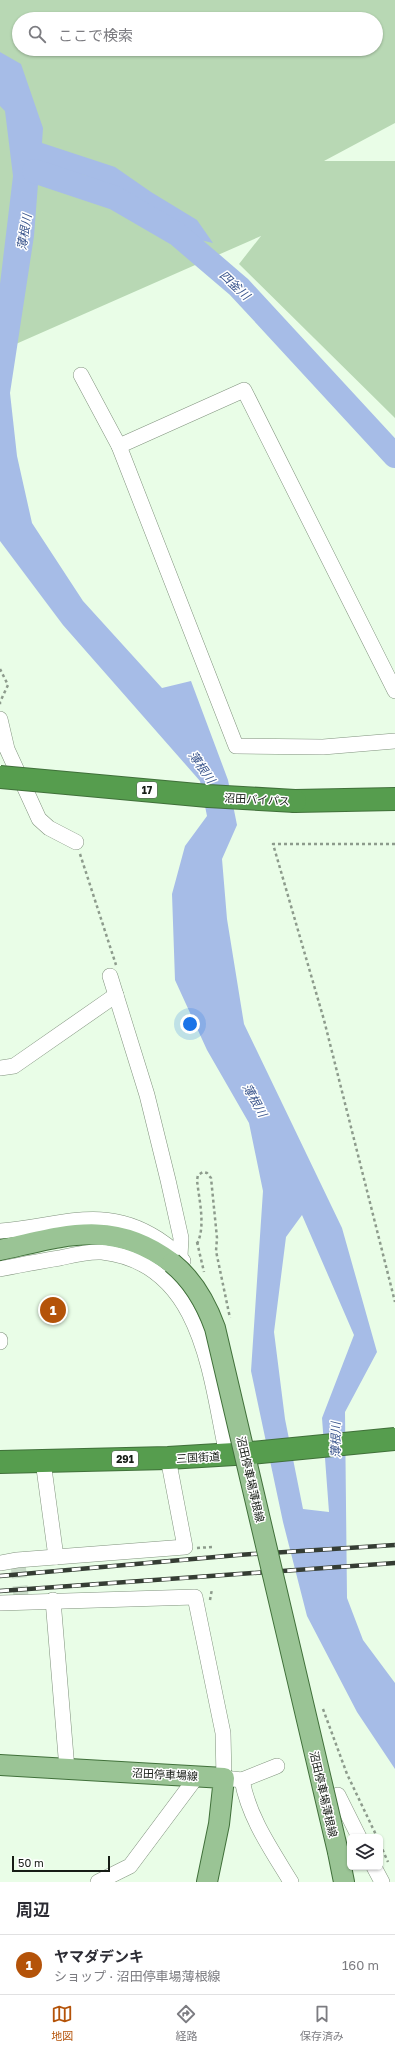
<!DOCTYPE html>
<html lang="ja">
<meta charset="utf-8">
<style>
body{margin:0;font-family:"Golos Text","Noto Sans JP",sans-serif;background:#f2f2f3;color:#2b2b33}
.controls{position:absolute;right:12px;bottom:12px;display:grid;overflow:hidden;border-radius:6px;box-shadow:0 1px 3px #0004}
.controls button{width:36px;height:36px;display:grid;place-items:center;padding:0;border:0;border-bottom:1px solid #e1e1e2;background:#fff;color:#2b2b33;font:20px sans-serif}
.scale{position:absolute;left:12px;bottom:10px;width:98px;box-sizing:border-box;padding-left:4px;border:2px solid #161c15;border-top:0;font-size:11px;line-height:14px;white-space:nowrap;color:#161c15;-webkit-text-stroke:3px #fff;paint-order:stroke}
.you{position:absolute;left:190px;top:1024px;width:14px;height:14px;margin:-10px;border:3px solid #fff;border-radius:50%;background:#1a73e8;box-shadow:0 0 0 6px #1a73e833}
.badge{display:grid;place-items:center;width:26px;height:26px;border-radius:50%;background:#b45309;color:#fff;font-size:13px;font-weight:700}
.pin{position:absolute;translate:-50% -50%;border:2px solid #fff;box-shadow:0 1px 4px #0006}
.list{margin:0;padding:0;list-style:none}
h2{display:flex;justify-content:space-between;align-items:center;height:52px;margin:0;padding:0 16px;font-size:17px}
h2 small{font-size:13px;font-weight:400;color:#7c7c81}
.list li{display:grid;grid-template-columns:26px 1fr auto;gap:12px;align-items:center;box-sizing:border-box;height:60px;padding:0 16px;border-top:1px solid #e1e1e2}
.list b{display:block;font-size:15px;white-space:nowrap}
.list p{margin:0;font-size:13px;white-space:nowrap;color:#7c7c81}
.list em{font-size:13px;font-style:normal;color:#7c7c81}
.icon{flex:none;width:22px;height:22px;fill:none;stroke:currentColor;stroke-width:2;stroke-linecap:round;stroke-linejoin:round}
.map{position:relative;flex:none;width:395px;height:1882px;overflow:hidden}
.search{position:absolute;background:#fff;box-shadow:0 1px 3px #0004;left:12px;right:12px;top:12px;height:44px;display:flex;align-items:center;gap:10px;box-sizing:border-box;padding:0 14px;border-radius:22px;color:#7c7c81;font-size:15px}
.sheet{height:112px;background:#fff}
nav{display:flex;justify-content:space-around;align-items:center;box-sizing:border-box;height:56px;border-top:1px solid #e1e1e2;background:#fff;font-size:11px;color:#7c7c81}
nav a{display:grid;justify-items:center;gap:2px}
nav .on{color:#b45309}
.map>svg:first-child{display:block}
.green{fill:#b8d8b4;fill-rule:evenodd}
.water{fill:#a6bce7;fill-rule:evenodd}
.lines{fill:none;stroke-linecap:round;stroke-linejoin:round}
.river{stroke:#a6bce7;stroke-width:24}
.minor-tunnel{stroke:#c9dbc8;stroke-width:15;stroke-dasharray:15 8;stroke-linecap:butt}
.minor-casing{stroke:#81937e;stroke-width:16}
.major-casing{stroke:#40703a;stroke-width:22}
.highway-casing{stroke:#40703a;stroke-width:24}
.path{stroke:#8d9b8c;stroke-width:2.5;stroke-dasharray:3 3;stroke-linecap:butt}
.minor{stroke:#fff;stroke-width:15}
.major{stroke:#9ac495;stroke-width:20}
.highway{stroke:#569d4e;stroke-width:22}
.rail-casing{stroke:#353d34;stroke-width:4.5}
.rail{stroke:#fff;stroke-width:3;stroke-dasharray:9;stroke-linecap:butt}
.major-bridge-casing{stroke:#40703a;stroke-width:22;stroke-linecap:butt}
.highway-bridge-casing{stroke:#40703a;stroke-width:24;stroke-linecap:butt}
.major-bridge{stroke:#9ac495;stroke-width:20}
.highway-bridge{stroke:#569d4e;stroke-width:22}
.labels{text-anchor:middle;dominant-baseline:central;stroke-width:3;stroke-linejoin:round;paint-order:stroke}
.shield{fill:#fff;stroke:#5c605b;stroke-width:1}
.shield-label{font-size:10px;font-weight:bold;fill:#161c15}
.street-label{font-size:11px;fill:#161c15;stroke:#fff}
.water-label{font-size:12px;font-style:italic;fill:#3b568d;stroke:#fff}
</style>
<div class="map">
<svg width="395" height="1882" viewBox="0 0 395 1882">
<rect width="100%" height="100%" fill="#e9fde7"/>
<path class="green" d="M 0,0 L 395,0 L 395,123 L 324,161 L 395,161 L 395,418 L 239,264 L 261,236 L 0,351 ZM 19,19 L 376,19 L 376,49 L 19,49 Z"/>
<path class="water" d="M 0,52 L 21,64 L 43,128 L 42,143 L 115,167 L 151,192 L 197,220 L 213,243 L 200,240 L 162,213 L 84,175 L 39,171 L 34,236 L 10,393 L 17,456 L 32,523 L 83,601 L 162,688 L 191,681 L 228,780 L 237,825 L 222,859 L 227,919 L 244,1024 L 342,1228 L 377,1352 L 345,1412 L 347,1598 L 363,1640 L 395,1683 L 395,1769 L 357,1712 L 307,1616 L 283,1522 L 251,1371 L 263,1191 L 249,1123 L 207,1050 L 175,980 L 172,894 L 185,846 L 207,816 L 200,781 L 63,625 L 0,541 L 0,284 L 13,176 L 5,111 L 0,106 ZM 302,1215 L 354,1335 L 322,1418 L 329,1512 L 303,1509 L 285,1419 L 274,1332 L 286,1237 Z"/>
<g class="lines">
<path class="river" d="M 34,171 L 115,198 L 177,234 L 239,287 L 395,456"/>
<path class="minor-tunnel" d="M 18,1563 L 21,1596"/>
<g class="minor-casing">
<g id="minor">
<path d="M 81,375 L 119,446 L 236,746 L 323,747 L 395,741"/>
<path d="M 119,446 L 244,390 L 395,691"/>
<path d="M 0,719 L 7,749 L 39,819 L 49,828 L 76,842"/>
<path d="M 110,976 L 147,1095 L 168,1180 L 181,1238 L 180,1256"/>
<path d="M 0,1068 L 14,1066 L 116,995"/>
<path d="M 0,1231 C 58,1227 103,1203 158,1239 C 167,1245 177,1252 183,1261"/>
<path d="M 0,1269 C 20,1265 40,1261 60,1258 C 73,1255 88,1251 102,1252 C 203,1263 210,1377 227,1455"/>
<path d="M 0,1340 L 0,1342"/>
<path d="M 43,1461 L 56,1557"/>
<path d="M 0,1563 L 17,1560 L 185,1547 L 168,1458"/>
<path d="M 53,1600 L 67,1769"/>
<path d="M 0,1603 L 195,1597 L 223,1733 L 224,1778 L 242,1780 C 249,1818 271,1849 291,1882"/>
<path d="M 242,1780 L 277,1766"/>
<path d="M 338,1795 L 359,1837"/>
<path d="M 374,1867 L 382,1882"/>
<path d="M 98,1882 L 130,1866 L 198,1775"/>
</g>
</g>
<g class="major-casing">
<g id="major">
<path d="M 0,1250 C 64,1236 113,1218 172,1263"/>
<path d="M 0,1765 L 224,1778 L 219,1824 L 207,1882"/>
<path d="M 338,1852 L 344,1882"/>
</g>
</g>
<g class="highway-casing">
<g id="highway">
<path d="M 295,801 L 395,799"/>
<path d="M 0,1462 L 168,1458 L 251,1453"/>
</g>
</g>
<g class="path">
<path d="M 0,669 L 8,685 L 0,702 L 0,707"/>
<path d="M 395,844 L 273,844 L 324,1020 L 395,1302"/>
<path d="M 80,854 L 116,965"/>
<path d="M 197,1242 L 204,1272"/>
<path d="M 197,1244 C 206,1226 199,1200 197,1180 L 198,1175 L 203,1172 L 207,1173 L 211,1178 L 217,1238 L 216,1251 L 230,1318"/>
<path d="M 197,1548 L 212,1547"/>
<path d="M 210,1600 L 212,1589"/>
<path d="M 323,1709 L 347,1774 L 377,1837"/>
<path d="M 380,1844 L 388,1862"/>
</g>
<use href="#minor" class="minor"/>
<use href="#major" class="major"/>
<use href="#highway" class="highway"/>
<g class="rail-casing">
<g id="rail">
<path d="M 0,1576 L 238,1555 L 395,1545"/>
<path d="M 0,1591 L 395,1563"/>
</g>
</g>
<use href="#rail" class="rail"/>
<g class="major-bridge-casing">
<path id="major-bridge" d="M 172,1263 C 193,1280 206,1303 215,1328 L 338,1852"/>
</g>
<g class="highway-bridge-casing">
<g id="highway-bridge">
<path d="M 0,777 L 208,796 L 295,801"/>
<path d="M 251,1453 L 395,1439"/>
</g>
</g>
<use href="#major-bridge" class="major-bridge"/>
<use href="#highway-bridge" class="highway-bridge"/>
</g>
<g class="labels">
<g class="shield">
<rect x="137" y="782" width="20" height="16" rx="3"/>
<rect x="112" y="1451" width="26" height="16" rx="3"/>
</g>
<g class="shield-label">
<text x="147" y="790">17</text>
<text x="125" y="1459">291</text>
</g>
<g class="street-label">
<text transform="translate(257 799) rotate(3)">沼田バイパス</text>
<text transform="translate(198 1457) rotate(-3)">三国街道</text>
<text transform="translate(251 1479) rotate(77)">沼田停車場薄根線</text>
<text transform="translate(165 1774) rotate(3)">沼田停車場線</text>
<text transform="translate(324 1794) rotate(77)">沼田停車場薄根線</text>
</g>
<g class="water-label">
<text transform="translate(24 232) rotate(-81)">薄根川</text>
<text transform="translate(235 285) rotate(43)">四釜川</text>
<text transform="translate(202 767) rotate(55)">薄根川</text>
<text transform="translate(255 1100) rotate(61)">薄根川</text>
<text transform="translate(335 1440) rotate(-90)">薄根川</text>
</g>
</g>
</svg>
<div class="controls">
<button><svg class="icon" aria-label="layers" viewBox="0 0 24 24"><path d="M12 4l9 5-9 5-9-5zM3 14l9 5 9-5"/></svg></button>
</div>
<div class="scale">50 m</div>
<div class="you"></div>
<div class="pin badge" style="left:53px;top:1310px">1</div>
<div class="search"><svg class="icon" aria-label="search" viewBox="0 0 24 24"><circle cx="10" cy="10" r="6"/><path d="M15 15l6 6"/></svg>ここで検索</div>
</div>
<section class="sheet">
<h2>周辺<small></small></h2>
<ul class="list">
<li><span class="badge">1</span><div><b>ヤマダデンキ</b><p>ショップ · 沼田停車場薄根線</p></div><em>160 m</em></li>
</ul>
</section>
<nav>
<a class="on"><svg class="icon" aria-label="map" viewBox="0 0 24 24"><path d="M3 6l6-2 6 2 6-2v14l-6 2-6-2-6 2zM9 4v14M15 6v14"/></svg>地図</a>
<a><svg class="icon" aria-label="directions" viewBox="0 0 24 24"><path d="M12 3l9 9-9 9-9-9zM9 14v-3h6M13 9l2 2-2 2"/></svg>経路</a>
<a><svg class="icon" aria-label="saved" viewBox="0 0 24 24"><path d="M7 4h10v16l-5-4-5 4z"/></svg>保存済み</a>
</nav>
